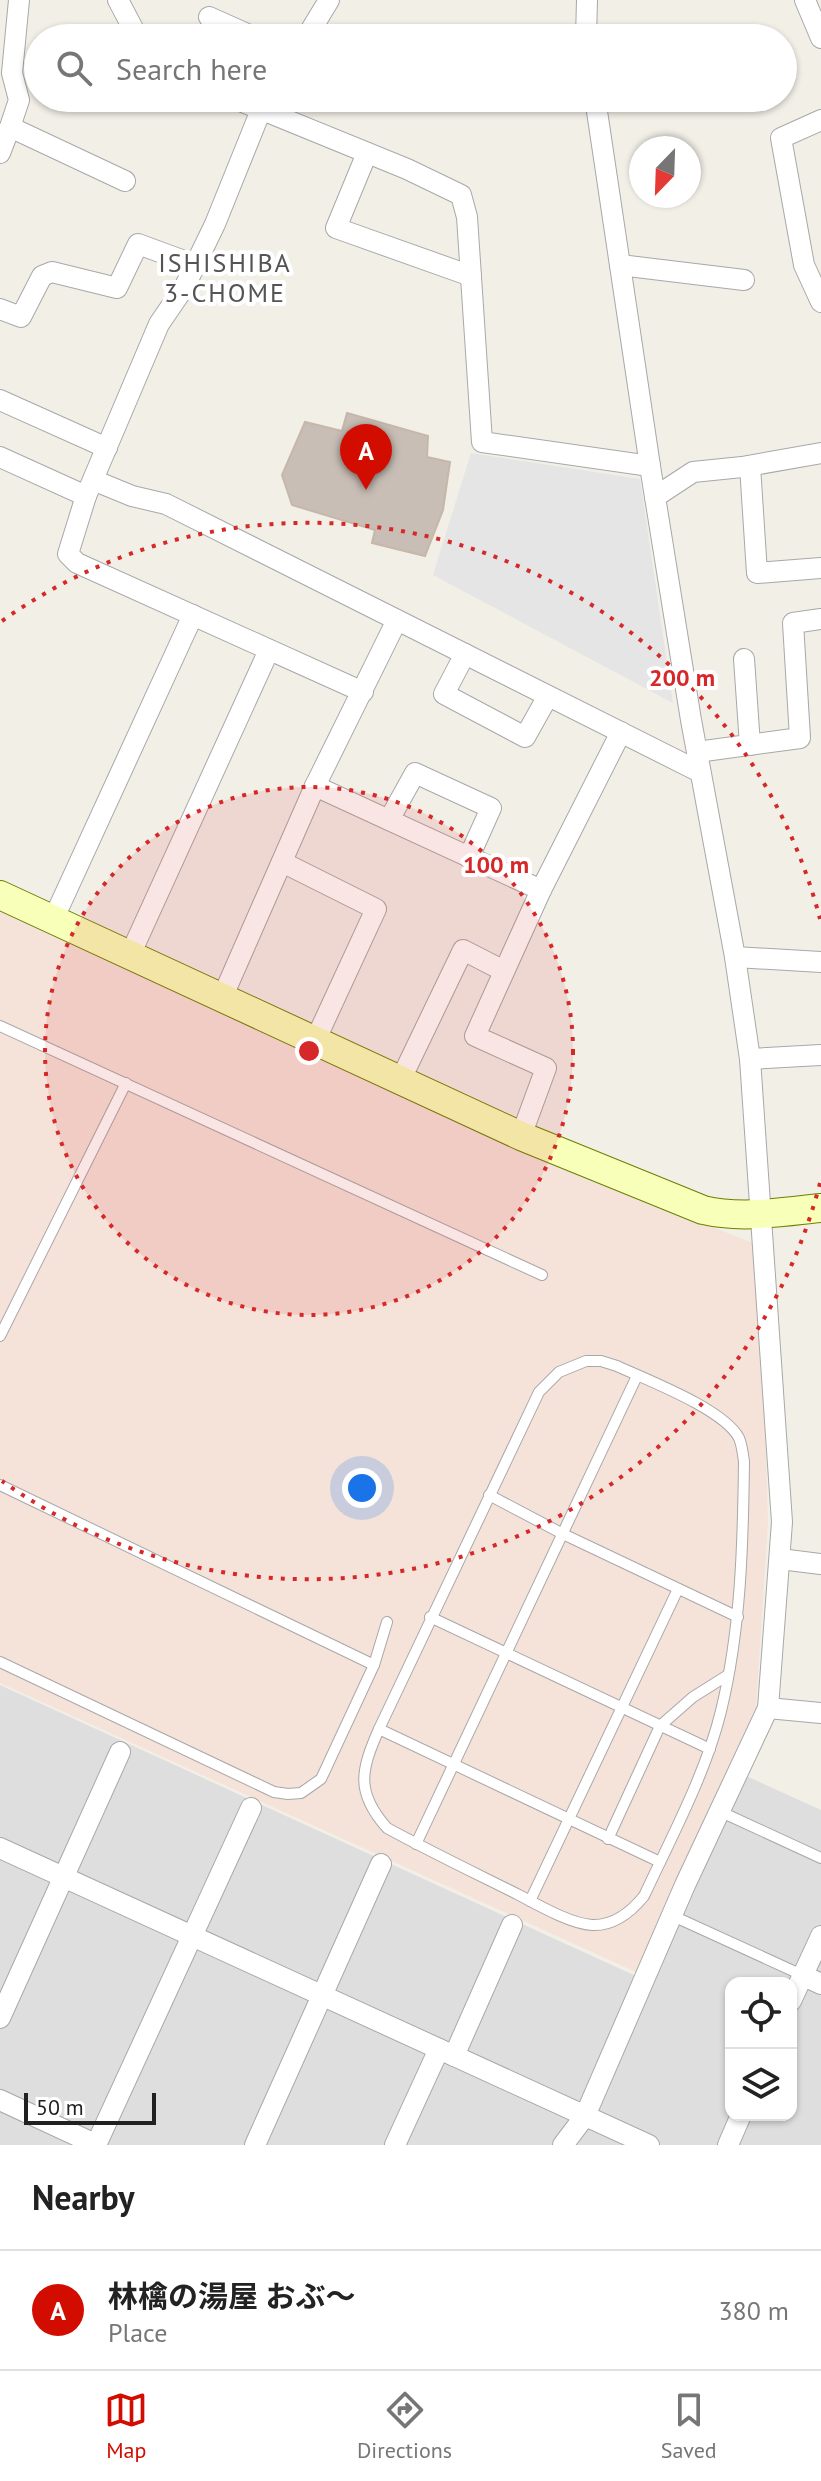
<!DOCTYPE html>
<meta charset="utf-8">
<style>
body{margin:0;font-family:"PT Sans","Noto Sans JP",sans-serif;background:#f2f2f2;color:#222}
.controls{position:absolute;right:24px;bottom:24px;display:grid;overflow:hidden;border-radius:16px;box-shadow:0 2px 6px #0004}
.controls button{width:72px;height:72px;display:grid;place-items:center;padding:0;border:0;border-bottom:2px solid #e0e0e0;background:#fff;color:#222;font:40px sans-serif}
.compass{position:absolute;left:629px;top:136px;width:72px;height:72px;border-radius:50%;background:#fff;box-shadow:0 2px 6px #0004;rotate:203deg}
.scale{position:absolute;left:24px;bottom:20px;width:132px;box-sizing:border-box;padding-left:8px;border:4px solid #212121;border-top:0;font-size:22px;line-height:28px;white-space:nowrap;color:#212121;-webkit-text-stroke:6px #fff;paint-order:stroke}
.you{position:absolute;left:362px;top:1488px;width:28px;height:28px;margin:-20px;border:6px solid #fff;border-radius:50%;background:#1a73e8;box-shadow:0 0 0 12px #1a73e833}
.badge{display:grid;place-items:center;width:52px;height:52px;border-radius:50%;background:#d20d00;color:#fff;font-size:26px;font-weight:700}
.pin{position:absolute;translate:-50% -66px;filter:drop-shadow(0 2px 4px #0008)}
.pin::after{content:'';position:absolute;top:42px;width:28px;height:24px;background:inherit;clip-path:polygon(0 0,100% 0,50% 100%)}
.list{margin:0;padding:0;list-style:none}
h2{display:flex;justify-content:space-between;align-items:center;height:104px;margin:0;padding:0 32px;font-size:34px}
h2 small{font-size:26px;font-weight:400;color:#767676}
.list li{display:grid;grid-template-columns:52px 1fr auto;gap:24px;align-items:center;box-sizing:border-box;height:120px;padding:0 32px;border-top:2px solid #e0e0e0}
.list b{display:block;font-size:30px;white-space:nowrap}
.list p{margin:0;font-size:26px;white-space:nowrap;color:#767676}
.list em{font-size:26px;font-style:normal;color:#767676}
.icon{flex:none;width:44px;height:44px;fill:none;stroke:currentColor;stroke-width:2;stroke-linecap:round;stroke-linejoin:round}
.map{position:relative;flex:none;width:821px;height:2145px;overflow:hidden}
.search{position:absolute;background:#fff;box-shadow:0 2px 6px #0004;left:24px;right:24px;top:24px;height:88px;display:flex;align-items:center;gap:20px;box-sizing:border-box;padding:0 28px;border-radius:44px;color:#767676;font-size:30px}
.sheet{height:224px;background:#fff}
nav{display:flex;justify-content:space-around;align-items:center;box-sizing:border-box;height:112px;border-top:2px solid #e0e0e0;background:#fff;font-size:22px;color:#767676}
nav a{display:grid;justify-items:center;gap:4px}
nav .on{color:#d20d00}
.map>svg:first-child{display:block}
.residential{fill:#dfdede;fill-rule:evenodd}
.military{fill:#f5e3da}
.parking{fill:#e5e5e5}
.building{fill:#c8beb6;stroke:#c6b7a8;stroke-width:2}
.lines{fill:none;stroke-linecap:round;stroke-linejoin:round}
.lane-casing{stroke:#a8a8a8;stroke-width:12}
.street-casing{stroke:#a8a8a8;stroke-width:22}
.secondary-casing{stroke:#6b8000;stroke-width:30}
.lane{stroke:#fff;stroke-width:10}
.street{stroke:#fff;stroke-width:20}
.secondary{stroke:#f7ffb8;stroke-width:28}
.ring{fill:none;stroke:#d62828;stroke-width:4;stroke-dasharray:4 8}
.labels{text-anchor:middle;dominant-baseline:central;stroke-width:8;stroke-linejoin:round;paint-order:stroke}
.neighbourhood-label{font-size:26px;letter-spacing:2px;fill:#545454;stroke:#fff}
.centre{fill:#d62828;stroke:#fff;stroke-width:4}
.ring-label{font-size:24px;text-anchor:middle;font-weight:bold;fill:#d62828;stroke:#fff;stroke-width:8;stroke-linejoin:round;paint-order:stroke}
</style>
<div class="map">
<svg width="821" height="2145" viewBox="0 0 821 2145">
<rect width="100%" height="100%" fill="#f2efe7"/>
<path class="residential" d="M 0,1685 L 638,1977 L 744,1775 L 821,1810 L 821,2145 L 0,2145 ZM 731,1983 L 791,1983 L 791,2115 L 731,2115 Z"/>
<path class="military" d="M 0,908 L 669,1210 L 753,1243 L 764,1380 L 768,1523 L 756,1707 L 636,1972 L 0,1683 Z"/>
<path class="parking" d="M 471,453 L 640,479 L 673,703 L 433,575 Z"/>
<path class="building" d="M 347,413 L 428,436 L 427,457 L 450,462 L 443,510 L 425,556 L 372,543 L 375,530 L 292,505 L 282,475 L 305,422 L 342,431 Z"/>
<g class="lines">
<g class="lane-casing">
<g id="lane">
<path d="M 0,1026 L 542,1275"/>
<path d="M 0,1336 L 126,1083"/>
<path d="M 586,1361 L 601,1361 L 617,1366 C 647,1380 724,1409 739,1438 C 742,1445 743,1454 744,1462 C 743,1545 741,1629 721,1711 C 706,1773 671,1838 644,1896 C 631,1912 614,1926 592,1925 C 571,1924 538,1905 519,1895 C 475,1873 431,1852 387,1828 C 355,1792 361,1770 379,1729 L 539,1392 L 559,1372 Z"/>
<path d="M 0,1485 L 374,1665"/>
<path d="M 489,1495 L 563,1534 L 738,1617"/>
<path d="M 430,1617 L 710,1749"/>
<path d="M 0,1662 L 274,1792 L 288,1794 L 301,1793 L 321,1779 L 374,1665 L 387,1622"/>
<path d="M 379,1729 L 660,1862"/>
<path d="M 719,1811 L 821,1858"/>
<path d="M 608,1839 L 660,1726 L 693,1697 L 728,1675"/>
<path d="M 416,1844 L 637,1376"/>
<path d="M 530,1901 L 678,1589"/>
<path d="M 673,1916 L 802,1975"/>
</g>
</g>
<g class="street-casing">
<g id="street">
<path d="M 118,0 L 138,38"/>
<path d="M 805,0 L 821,38"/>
<path d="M 209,17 L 256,38"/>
<path d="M 306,38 L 329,0"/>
<path d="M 586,38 L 587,0"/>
<path d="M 233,98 L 407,169 L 461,195 L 467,217 L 482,442 L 650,466"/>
<path d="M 268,98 L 261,110 L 215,224 L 185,286 L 159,324 L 86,496 L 68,554 L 77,563 L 363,692"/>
<path d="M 821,120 L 781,138 L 804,265 L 821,302"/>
<path d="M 10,127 L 19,100 L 12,73 L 19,0"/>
<path d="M 0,153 L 10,127 L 125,181"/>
<path d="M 367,153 L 336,228 L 471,276"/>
<path d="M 620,265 L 744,280"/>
<path d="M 0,309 L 21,317 L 42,276 L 52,272 L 117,288 L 138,244 L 195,265"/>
<path d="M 0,400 L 107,448"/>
<path d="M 0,457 L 86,496"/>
<path d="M 750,466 L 757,573 L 821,568"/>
<path d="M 93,480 L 132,496 L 166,504 L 700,772"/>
<path d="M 655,497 L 693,472 L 742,467 L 821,453"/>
<path d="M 465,654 L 444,694 L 525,737 L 548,696"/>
<path d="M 744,659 L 750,745"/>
<path d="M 697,752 L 800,738 L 793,623 L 821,619"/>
<path d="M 315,786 L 541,890"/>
<path d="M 389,820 L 415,773 L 491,808 L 469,857"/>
<path d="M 282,862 L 376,909 L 315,1041"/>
<path d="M 53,920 L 193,615"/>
<path d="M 130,955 L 269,650"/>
<path d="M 735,957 L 821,962"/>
<path d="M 222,998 L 315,786 L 397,620"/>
<path d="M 750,1059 L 821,1055"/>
<path d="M 400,1081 L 463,950 L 504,971"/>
<path d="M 521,1136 L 546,1068 L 475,1036 L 541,890 L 621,732"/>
<path d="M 780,1559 L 821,1564"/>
<path d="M 768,1708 L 821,1713"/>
<path d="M 0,1848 L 649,2145"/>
<path d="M 802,1975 L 821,1984"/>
<path d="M 791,2001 L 821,1936"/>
<path d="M 0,2018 L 120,1752"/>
<path d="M 454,2056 L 512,1925"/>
<path d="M 0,2100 L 97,2145"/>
<path d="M 96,2145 L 251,1808"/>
<path d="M 255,2145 L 381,1864"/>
<path d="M 395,2145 L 439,2049"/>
<path d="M 563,2145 L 585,2116 L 685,1885 L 768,1708 L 782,1522 L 750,1059 L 735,957 L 691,720 L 650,466 L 595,98"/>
<path d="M 728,2145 L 741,2115"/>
</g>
</g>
<g class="secondary-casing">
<path id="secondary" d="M 0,895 L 521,1136 L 703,1210 C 741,1219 782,1212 821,1208"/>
</g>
<use href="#lane" class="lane"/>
<use href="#street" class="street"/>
<use href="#secondary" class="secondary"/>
</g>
<circle cx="309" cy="1051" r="264" fill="#d62828" fill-opacity=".12"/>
<g class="ring">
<circle cx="309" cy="1051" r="264"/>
<path d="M820 1183A528 528 0 0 1 2 1481M2 621A528 528 0 0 1 820 919"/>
</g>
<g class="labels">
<g class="neighbourhood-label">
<text x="225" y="262">ISHISHIBA<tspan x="225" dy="30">3-CHOME</tspan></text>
</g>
</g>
<circle cx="309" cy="1051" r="12" class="centre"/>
<g class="ring-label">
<text x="682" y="686">200 m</text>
<text x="496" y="873">100 m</text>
</g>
</svg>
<div class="controls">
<button><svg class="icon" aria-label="locate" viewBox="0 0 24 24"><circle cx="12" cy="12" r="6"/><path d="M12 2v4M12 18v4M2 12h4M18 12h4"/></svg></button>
<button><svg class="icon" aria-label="layers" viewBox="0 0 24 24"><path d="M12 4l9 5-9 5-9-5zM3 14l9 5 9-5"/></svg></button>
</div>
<svg class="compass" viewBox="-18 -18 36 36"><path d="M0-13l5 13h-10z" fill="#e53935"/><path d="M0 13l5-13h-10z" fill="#767676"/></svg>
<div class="scale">50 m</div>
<div class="you"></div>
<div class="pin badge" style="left:366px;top:490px">A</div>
<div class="search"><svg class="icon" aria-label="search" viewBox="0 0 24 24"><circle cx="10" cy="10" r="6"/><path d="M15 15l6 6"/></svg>Search here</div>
</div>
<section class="sheet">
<h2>Nearby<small></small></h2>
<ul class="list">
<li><span class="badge">A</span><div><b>林檎の湯屋 おぶ～</b><p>Place</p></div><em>380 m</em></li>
</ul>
</section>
<nav>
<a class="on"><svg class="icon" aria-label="map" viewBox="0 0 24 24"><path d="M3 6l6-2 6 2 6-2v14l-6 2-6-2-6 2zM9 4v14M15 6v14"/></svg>Map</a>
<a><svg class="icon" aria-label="directions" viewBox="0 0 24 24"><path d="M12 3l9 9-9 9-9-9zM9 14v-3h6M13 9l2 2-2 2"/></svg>Directions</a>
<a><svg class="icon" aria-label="saved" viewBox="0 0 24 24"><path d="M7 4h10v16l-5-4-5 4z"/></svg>Saved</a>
</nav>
